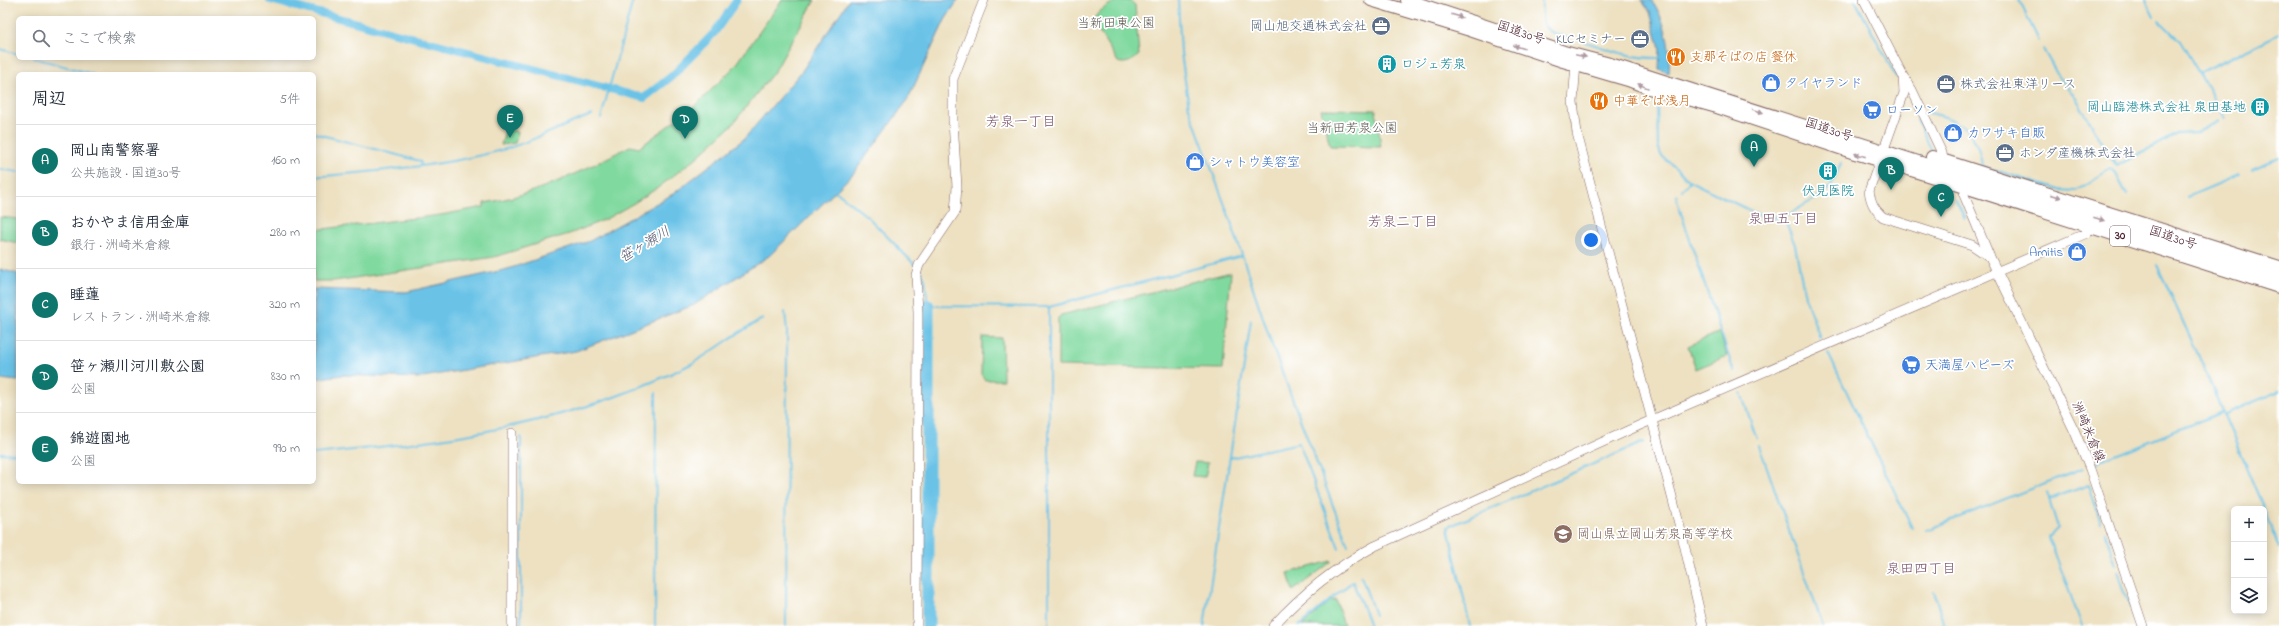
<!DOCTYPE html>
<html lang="ja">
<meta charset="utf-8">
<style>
body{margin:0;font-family:"Indie Flower","Klee One",sans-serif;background:#f6f6f7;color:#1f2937}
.controls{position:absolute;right:12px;bottom:12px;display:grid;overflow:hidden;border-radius:6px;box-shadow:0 2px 10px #0003}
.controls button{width:36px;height:36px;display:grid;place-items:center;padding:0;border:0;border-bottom:1px solid #e0e1e3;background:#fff;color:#1f2937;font:20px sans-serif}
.you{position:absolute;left:1591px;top:240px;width:14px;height:14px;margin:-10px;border:3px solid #fff;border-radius:50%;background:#1a73e8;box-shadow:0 0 0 6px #1a73e833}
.badge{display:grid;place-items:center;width:26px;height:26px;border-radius:50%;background:#0f766e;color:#fff;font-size:13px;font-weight:700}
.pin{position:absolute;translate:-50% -33px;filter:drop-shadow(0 1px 2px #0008)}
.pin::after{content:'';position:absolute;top:21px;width:14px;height:12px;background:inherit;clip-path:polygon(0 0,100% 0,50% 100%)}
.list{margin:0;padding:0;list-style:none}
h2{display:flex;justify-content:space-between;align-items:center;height:52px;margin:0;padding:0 16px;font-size:17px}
h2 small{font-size:13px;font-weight:400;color:#747a83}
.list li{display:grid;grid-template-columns:26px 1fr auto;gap:12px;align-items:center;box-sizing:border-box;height:72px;padding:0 16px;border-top:1px solid #e0e1e3}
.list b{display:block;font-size:15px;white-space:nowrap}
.list p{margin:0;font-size:13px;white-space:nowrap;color:#747a83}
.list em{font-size:13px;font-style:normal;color:#747a83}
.icon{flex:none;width:22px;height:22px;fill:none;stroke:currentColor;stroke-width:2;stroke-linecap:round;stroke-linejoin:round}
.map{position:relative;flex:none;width:2279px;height:626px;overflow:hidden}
.search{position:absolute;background:#fff;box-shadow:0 2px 10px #0003;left:16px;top:16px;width:300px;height:44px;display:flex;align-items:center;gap:10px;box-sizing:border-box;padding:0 14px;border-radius:6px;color:#747a83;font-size:15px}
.panel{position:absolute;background:#fff;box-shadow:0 2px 10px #0003;left:16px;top:72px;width:300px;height:412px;border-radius:6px}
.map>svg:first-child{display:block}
.green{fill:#80d99f;stroke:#657c65}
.water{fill:#6ac3e7;stroke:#5a7189}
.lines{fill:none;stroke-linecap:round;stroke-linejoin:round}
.stream{stroke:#6ac3e7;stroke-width:2}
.canal{stroke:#6ac3e7;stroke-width:8}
.river{stroke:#6ac3e7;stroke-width:13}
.secondary-casing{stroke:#836360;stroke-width:10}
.highway-casing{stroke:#836360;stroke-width:14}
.secondary{stroke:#fff;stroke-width:9}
.highway{stroke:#fff;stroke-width:12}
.oneway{fill:#ae9aa0}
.labels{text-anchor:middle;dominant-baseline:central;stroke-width:3.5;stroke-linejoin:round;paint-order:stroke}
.shield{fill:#fff;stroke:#80626b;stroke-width:1}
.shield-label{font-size:12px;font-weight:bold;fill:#4a1f2b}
.park-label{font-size:13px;fill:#5a574e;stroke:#fff}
.service-label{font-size:13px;fill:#4e5e75;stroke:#fff;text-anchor:end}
.street-label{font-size:13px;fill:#4a1f2b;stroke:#fff}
.food-label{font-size:13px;fill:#c56008;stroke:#fff;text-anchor:start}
.culture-label{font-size:13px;fill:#0d838f;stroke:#fff;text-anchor:start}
.shop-label{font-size:13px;fill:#366cbe;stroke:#fff;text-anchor:start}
.education-label{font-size:13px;fill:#785e54;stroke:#fff;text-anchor:start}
.neighbourhood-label{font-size:14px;fill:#7a546a;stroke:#fff}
.water-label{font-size:14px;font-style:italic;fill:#55586d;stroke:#fff}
</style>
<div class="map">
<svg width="2279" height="626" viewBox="0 0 2279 626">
<rect width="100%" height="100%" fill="#fff"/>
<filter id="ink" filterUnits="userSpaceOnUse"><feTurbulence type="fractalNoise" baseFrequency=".025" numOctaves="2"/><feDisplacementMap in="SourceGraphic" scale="8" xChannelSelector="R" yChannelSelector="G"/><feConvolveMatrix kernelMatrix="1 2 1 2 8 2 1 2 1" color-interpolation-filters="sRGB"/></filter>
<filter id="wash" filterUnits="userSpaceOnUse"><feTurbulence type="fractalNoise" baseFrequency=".012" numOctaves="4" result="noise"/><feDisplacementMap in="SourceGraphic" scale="16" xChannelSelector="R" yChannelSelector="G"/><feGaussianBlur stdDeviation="0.9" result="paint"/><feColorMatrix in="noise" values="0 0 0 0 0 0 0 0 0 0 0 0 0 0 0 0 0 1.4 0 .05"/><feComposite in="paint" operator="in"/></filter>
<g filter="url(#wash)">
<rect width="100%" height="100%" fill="#ede1c1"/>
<g class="green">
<path d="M 782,0 L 815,0 L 776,69 L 732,125 L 696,158 L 659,187 L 634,203 L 606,219 L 572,233 L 494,257 L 334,281 L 314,281 L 314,230 L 441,215 L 484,207 L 484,203 C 537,195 582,171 630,146 L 639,148 L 697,104 L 736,65 Z"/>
<path d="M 1119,0 L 1131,1 L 1135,5 L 1139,55 C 1133,61 1125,65 1118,62 L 1093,22 C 1095,12 1111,3 1119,0 Z"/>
<path d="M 1321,109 L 1376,110 L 1381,147 L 1330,146 Z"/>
<path d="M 506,129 L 518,132 L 515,143 L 501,145 Z"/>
<path d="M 0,217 L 18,219 L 18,243 L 0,239 Z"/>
<path d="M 1231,272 L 1223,369 L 1058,366 L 1058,318 L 1061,315 Z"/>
<path d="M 1720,332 L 1727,356 L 1696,369 L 1688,346 Z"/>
<path d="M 982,337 L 1002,338 L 1003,380 L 985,380 L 981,374 Z"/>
<path d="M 1195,462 L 1208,463 L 1205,477 L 1192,476 Z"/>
<path d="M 1331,561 L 1331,562 L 1293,591 L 1288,573 Z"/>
<path d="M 1336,600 L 1344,626 L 1302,626 L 1330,601 Z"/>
</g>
<g class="water">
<path d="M 849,0 L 958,0 L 945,20 L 907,101 L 853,174 L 769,256 L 694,305 L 576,351 L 417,378 L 342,375 L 314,379 L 314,289 L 406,292 L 508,269 L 590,241 L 673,194 L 744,139 L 802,71 Z"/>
<path d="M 1641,0 L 1652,0 C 1666,23 1671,45 1669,73 L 1659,69 L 1660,48 L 1650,12 Z"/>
<path d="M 0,269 L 18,274 L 18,381 L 0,379 Z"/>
</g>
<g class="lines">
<g class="stream">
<path d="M 1178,0 L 1181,53 L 1189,108 L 1230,219 L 1273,348 L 1348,545"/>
<path d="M 1542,0 C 1541,29 1542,30 1569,38"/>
<path d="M 1855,0 L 1896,77"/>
<path d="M 2019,0 L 2039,41"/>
<path d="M 2146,0 L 2154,16"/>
<path d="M 2159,20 L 2180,41 L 2199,73"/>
<path d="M 1583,41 C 1610,50 1633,59 1661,58"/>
<path d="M 0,49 L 18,54"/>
<path d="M 2043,49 L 2057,74 L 2076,98 L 2116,166 L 2177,134 L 2196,133 L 2219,121"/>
<path d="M 34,58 L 93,74"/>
<path d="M 1657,103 L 1658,146 L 1661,155 L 1690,181 L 1765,218 L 1784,217 L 1825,193 L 1830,188 L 1841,163"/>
<path d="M 1928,113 C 1960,118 1978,132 1982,166 L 2059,190 L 2076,191 L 2110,169 L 2117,176 L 2127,195"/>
<path d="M 601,118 L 633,0"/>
<path d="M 2224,119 L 2225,118 L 2199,73 L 2279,34"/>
<path d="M 1917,120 L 1932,151"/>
<path d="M 314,133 L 420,161 L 421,164"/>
<path d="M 0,169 L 18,172"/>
<path d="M 2252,169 L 2279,158"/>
<path d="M 314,177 C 374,171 440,167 498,151 C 531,143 560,126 592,115"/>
<path d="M 833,189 L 869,218 L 915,265"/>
<path d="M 1682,190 L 1690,181"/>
<path d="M 1677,195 L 1676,198 L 1734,372"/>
<path d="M 2187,197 L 2239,175"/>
<path d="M 1956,200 L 1965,218"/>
<path d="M 1784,217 L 1795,245 L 1805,297 L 1820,338"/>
<path d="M 2157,265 L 2196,350 L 2264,509"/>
<path d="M 921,271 L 925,279 L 928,306 L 1049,307 L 1242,256"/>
<path d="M 785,312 L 787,331 L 786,626"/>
<path d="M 1828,353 L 1912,528"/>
<path d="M 1741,393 L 1757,439"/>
<path d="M 2223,415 L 2279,391"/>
<path d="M 521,437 L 521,626"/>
<path d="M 1759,445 L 1823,626"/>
<path d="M 0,453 L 18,454"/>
<path d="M 314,454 C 426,443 543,429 647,384 C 662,378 677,371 691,364 C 716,350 738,331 763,319"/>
<path d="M 1230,458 L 1299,443 L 1339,548"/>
<path d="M 2093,464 L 2222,412"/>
<path d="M 2047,492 L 2058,528 L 2049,537 L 2082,626"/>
<path d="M 2050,499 L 2089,485 L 2101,523"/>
<path d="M 2264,510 L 2279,548"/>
<path d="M 1927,530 L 2083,468"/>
<path d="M 2105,532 L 2116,565"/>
<path d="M 2118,572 L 2137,626"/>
<path d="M 1361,576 L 1375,615"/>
<path d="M 1353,582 L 1370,626"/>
<path d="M 1934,591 L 1944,626"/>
<path d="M 655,626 L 656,393"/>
<path d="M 1049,626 L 1049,307"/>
<path d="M 1204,626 L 1251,320"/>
<path d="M 1299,626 L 1353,581"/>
<path d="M 1470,626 L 1448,527 L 1644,442"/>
</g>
<path class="canal" d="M 270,0 L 644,98 L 672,76 L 714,33 L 737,0"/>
<path class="river" d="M 928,626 L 928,306"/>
</g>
</g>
<g filter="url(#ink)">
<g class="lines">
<g class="secondary-casing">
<g id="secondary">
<path d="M 1864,0 L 1903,76 L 1904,93 L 1869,191 C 1871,203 1874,209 1883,217 L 1972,245 L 1990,257 L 2075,432 L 2090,469 L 2143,626"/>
<path d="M 1576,64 L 1573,102 L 1577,133 L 1682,535 L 1703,626"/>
<path d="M 1905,79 L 1912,90 L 1942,153 L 1943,160"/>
<path d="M 1964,195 L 1989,255"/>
<path d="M 512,626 L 512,433"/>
<path d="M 917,626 L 918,312 L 916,275 L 919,265 L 955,212 L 957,187 L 953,121 L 953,79 L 984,0"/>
<path d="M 1273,626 C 1303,593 1336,567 1375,546 L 1638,426 L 2087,233"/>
</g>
</g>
<g class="highway-casing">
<g id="highway">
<path d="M 1371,0 L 1470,30 L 1563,61 L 1628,80 L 1649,88 L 1717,107 L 1855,153 L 1896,165 L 2279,287"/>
<path d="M 1407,0 L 1564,52 L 1610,64 L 2279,277"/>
<path d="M 1932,157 L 2279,267"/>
</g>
</g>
<use href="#secondary" class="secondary"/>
<use href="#highway" class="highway"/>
</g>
<defs><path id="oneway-solid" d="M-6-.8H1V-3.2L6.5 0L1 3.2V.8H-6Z"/></defs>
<g class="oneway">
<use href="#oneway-solid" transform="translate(1457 16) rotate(17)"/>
<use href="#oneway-solid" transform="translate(1519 47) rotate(-162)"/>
<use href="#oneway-solid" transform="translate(1581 56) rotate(12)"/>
<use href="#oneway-solid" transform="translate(1643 86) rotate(-158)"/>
<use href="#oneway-solid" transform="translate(1758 111) rotate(17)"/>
<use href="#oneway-solid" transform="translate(1860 155) rotate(-164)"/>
<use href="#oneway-solid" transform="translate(2056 196) rotate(18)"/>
<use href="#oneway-solid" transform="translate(2099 219) rotate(18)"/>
</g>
</g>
<defs>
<g id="office-disc" transform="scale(1)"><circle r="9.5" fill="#5c6f8a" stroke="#fff"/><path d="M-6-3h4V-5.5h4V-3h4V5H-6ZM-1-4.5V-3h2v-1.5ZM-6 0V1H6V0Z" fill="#fff"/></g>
<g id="restaurant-disc" transform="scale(1)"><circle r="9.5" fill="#e8710a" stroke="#fff"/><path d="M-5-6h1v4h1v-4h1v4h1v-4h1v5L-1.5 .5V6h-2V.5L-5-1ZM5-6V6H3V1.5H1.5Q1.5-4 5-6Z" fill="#fff"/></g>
<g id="building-disc" transform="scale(1)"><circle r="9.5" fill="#0f9aa8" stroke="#fff"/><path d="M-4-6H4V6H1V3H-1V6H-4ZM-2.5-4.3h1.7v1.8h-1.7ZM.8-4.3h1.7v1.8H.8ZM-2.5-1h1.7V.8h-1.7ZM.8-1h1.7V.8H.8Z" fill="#fff"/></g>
<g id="shop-disc" transform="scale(1)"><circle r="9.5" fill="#3f7fe0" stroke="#fff"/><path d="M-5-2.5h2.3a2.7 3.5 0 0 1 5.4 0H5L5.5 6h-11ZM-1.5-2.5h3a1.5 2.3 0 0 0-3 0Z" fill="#fff"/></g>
<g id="supermarket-disc" transform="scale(1)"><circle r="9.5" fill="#3f7fe0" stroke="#fff"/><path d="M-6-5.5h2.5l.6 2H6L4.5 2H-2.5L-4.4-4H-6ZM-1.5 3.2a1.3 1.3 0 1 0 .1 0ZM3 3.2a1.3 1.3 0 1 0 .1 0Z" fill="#fff"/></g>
<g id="school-disc" transform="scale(1)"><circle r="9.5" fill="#8d6e63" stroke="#fff"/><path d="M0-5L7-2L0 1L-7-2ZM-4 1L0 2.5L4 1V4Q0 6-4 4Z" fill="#fff"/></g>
</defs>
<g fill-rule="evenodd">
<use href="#office-disc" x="1381" y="26"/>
<use href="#office-disc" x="1640" y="39"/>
<use href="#restaurant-disc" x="1676" y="57"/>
<use href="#building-disc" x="1387" y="64"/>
<use href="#shop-disc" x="1771" y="83"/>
<use href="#office-disc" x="1946" y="84"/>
<use href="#restaurant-disc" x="1599" y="101"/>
<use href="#building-disc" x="2260" y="107"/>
<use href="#supermarket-disc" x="1872" y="110"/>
<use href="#shop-disc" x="1953" y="133"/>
<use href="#office-disc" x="2005" y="153"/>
<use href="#shop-disc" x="1195" y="162"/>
<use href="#building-disc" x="1828" y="171"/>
<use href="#shop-disc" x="2077" y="252"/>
<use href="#supermarket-disc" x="1911" y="365"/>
<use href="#school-disc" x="1563" y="534"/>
</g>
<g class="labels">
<rect class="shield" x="2110" y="226" width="20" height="20" rx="3"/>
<g class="shield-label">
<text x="2120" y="236">30</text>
</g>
<g class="park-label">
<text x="1116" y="23">当新田東公園</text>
<text x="1352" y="128">当新田芳泉公園</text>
</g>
<g class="service-label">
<text x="1367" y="26">岡山旭交通株式会社</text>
<text x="1626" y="39">KLCセミナー</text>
<text x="1960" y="84" text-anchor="start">株式会社東洋リース</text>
<text x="2019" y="153" text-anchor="start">ホンダ産機株式会社</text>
</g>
<g class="street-label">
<text transform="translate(1521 33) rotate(18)">国道30号</text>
<text transform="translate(1829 130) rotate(18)">国道30号</text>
<text transform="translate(2173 238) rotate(18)">国道30号</text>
<text transform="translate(2088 432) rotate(67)">洲崎米倉線</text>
</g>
<g class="food-label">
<text x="1690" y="57">支那そばの店 餐休</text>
<text x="1613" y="101">中華そば浅月</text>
</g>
<g class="culture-label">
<text x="1401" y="64">ロジェ芳泉</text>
<text x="2246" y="107" text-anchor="end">岡山臨港株式会社 泉田基地</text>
<text x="1828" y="191" text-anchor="middle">伏見医院</text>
</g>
<g class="shop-label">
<text x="1785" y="83">タイヤランド</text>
<text x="1886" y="110">ローソン</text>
<text x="1967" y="133">カワサキ自販</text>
<text x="1209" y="162">シャトウ美容室</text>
<text x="2063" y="252" text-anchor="end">Amitis</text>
<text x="1925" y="365">天満屋ハピーズ</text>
</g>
<g class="education-label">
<text x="1577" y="534">岡山県立岡山芳泉高等学校</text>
</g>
<g class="neighbourhood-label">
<text x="1021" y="122">芳泉一丁目</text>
<text x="1783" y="219">泉田五丁目</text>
<text x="1403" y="222">芳泉二丁目</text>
<text x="1921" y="569">泉田四丁目</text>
</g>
<g class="water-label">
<text transform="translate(645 245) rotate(-31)">笹ヶ瀬川</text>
</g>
</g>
</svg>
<div class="controls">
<button>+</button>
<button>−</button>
<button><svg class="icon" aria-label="layers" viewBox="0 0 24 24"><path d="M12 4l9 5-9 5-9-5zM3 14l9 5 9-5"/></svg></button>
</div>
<div class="you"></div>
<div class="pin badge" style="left:1754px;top:167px">A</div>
<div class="pin badge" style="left:1891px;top:190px">B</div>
<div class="pin badge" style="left:1941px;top:217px">C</div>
<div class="pin badge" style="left:685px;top:139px">D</div>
<div class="pin badge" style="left:510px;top:138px">E</div>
<div class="search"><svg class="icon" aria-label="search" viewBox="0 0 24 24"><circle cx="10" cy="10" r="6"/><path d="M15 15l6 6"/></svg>ここで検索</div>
<section class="panel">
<h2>周辺<small>5件</small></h2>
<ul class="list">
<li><span class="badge">A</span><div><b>岡山南警察署</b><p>公共施設 · 国道30号</p></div><em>160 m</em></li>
<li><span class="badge">B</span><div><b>おかやま信用金庫</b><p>銀行 · 洲崎米倉線</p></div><em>280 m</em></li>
<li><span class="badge">C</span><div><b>睡蓮</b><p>レストラン · 洲崎米倉線</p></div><em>320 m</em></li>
<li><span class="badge">D</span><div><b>笹ヶ瀬川河川敷公園</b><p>公園</p></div><em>830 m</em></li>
<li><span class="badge">E</span><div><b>錦遊園地</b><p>公園</p></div><em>990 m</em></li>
</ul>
</section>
</div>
